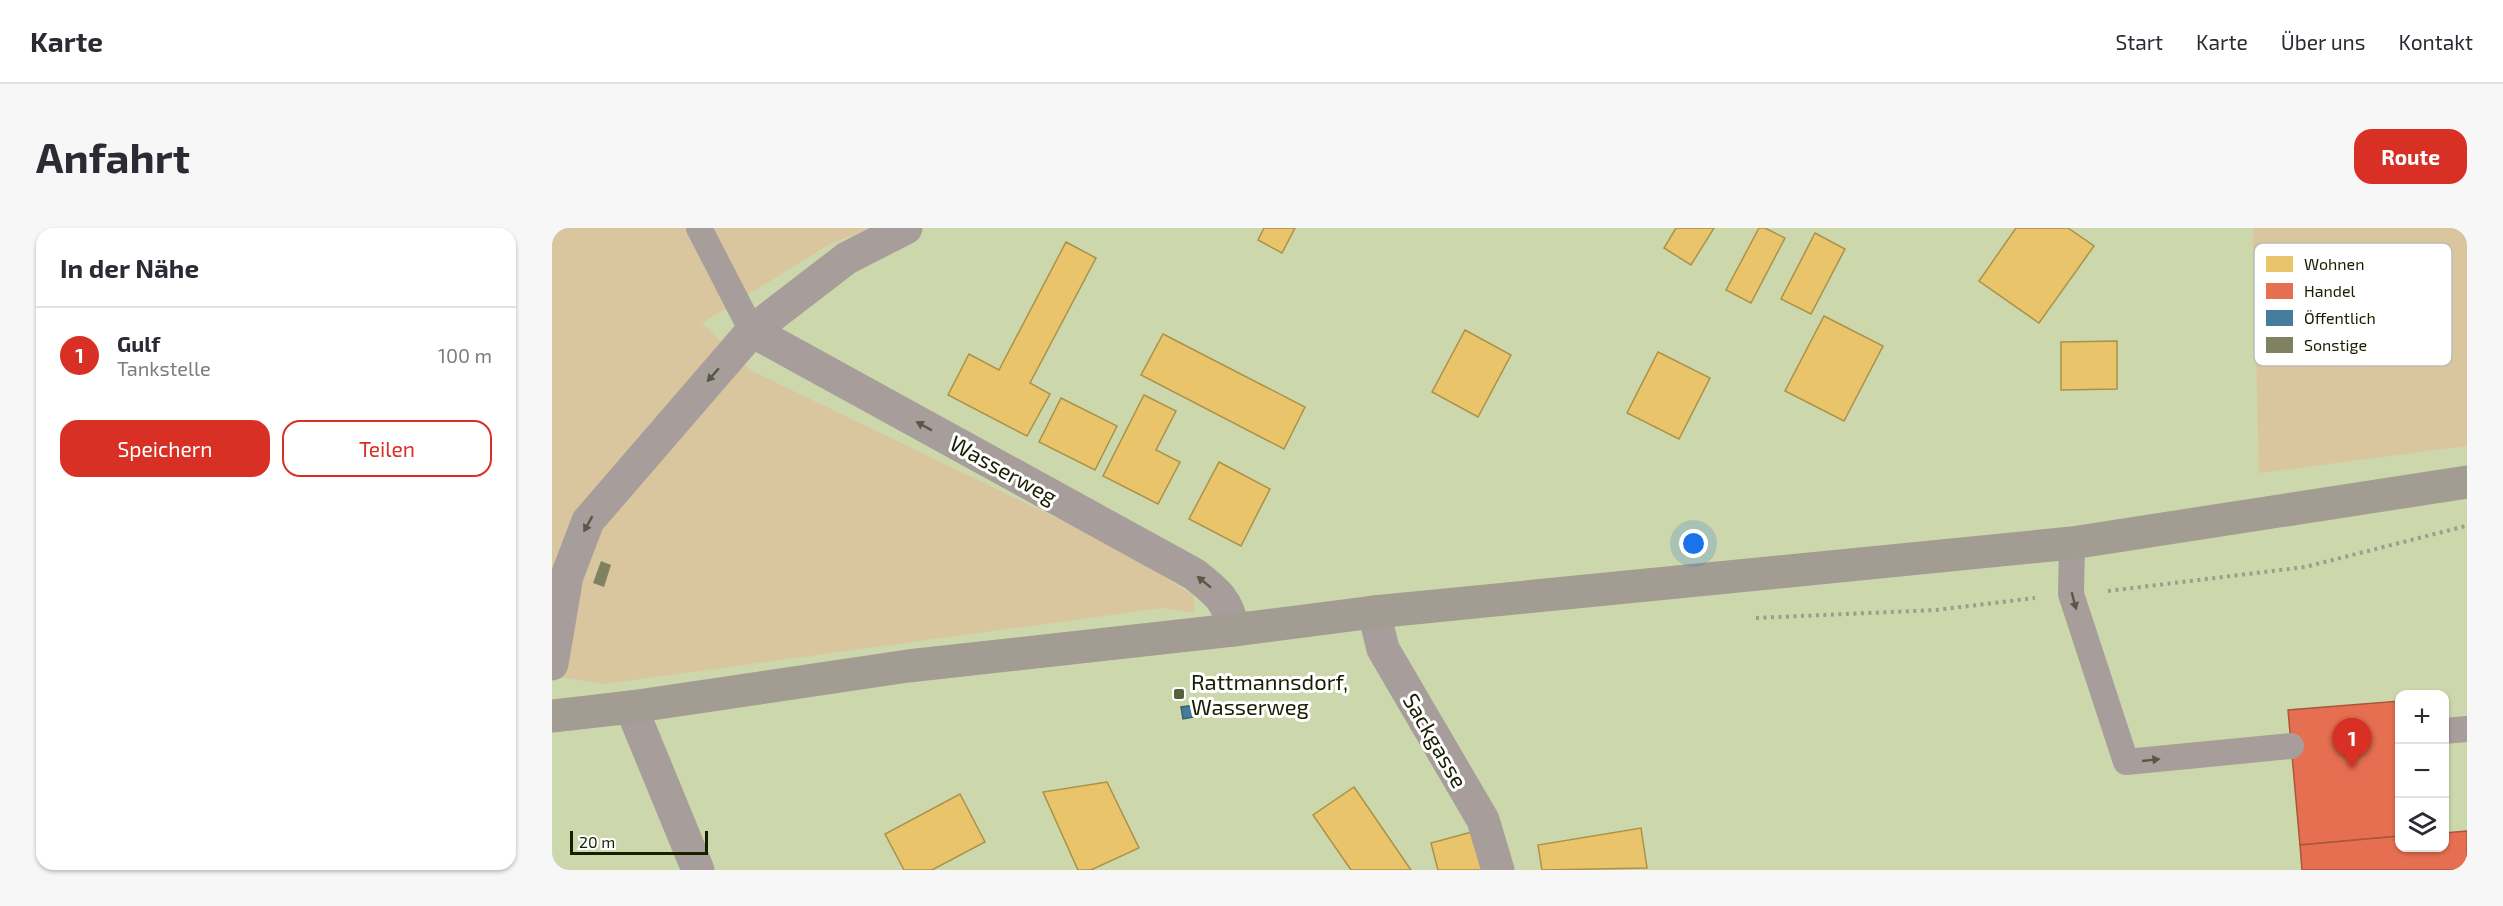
<!DOCTYPE html>
<html lang="de">
<meta charset="utf-8">
<style>
body{margin:0;font-family:"Exo 2",sans-serif;background:#f7f7f7;color:#2b2b33}
.controls{position:absolute;right:18px;bottom:18px;display:grid;overflow:hidden;border-radius:12px;box-shadow:0 2px 4px #0004}
.controls button{width:54px;height:54px;display:grid;place-items:center;padding:0;border:0;border-bottom:2px solid #e1e1e2;background:#fff;color:#2b2b33;font:30px sans-serif}
.scale{position:absolute;left:18px;bottom:15px;width:138px;box-sizing:border-box;padding-left:6px;border:3px solid #181e00;border-top:0;font-size:16px;line-height:21px;white-space:nowrap;color:#181e00;-webkit-text-stroke:4px #fff;paint-order:stroke}
.you{position:absolute;left:1142px;top:316px;width:21px;height:21px;margin:-15px;border:4px solid #fff;border-radius:50%;background:#1a73e8;box-shadow:0 0 0 9px #1a73e833}
.badge{display:grid;place-items:center;width:39px;height:39px;border-radius:50%;background:#d93025;color:#fff;font-size:20px;font-weight:700}
.pin{position:absolute;translate:-50% -50px;filter:drop-shadow(0 2px 3px #0008)}
.pin::after{content:'';position:absolute;top:32px;width:21px;height:18px;background:inherit;clip-path:polygon(0 0,100% 0,50% 100%)}
.list{margin:0;padding:0;list-style:none}
h2{display:flex;justify-content:space-between;align-items:center;height:78px;margin:0;padding:0 24px;font-size:26px}
h2 small{font-size:20px;font-weight:400;color:#7c7c81}
.list li{display:grid;grid-template-columns:39px 1fr auto;gap:18px;align-items:center;box-sizing:border-box;height:96px;padding:0 24px;border-top:2px solid #e1e1e2}
.list b{display:block;font-size:22px;white-space:nowrap}
.list p{margin:0;font-size:20px;white-space:nowrap;color:#7c7c81}
.list em{font-size:20px;font-style:normal;color:#7c7c81}
.actions{display:flex;gap:12px;padding:18px 24px}
.actions a{flex:1;padding:14px 0;border:2px solid #d93025;border-radius:18px;text-align:center;font-size:21px;color:#d93025}
.actions .main{background:#d93025;color:#fff}
.icon{flex:none;width:33px;height:33px;fill:none;stroke:currentColor;stroke-width:2;stroke-linecap:round;stroke-linejoin:round}
.map{position:relative;flex:none;width:1915px;height:642px;overflow:hidden;border-radius:18px}
header{display:flex;align-items:center;gap:36px;box-sizing:border-box;height:84px;padding:0 30px;background:#fff;border-bottom:2px solid #e1e1e2}
header strong{font-size:28px}
nav{display:flex;gap:33px;margin-inline-start:auto;font-size:21px}
.intro{display:flex;align-items:center;justify-content:space-between;box-sizing:border-box;height:144px;padding:0 36px}
h1{margin:0;font-size:42px}
.button{padding:15px 27px;border-radius:18px;background:#d93025;color:#fff;font-size:21px;font-weight:700}
main{display:flex;gap:36px;padding:0 36px}
aside{flex:1;background:#fff;border-radius:18px;box-shadow:0 2px 4px #0004}
.map>svg:first-child{display:block}
.green{fill:#d9c69f}
.homes{fill:#e9c46a;stroke:#aa924a;stroke-width:1.5}
.shops{fill:#e76f51;stroke:#a95739;stroke-width:1.5}
.public{fill:#457b9d;stroke:#385f6e;stroke-width:1.5}
.building{fill:#7f8261}
.lines{fill:none;stroke-linecap:round;stroke-linejoin:round}
.path{stroke:#9e9d8d;stroke-width:4;stroke-dasharray:3 4.5;stroke-linecap:butt}
.service{stroke:#a79e9b;stroke-width:26}
.minor{stroke:#a79e9b;stroke-width:33}
.secondary{stroke:#a39c93;stroke-width:33}
.oneway{fill:#585846}
.poi-dot{fill:#575f3c;stroke:#fff;stroke-width:2}
.labels{text-anchor:middle;dominant-baseline:central;stroke-width:6;stroke-linejoin:round;paint-order:stroke}
.street-label{font-size:22px;fill:#181e00;stroke:#fff}
.poi-label{font-size:22px;fill:#181e00;stroke:#fff;text-anchor:start}
.key{fill:#fff;stroke:#babcb2;stroke-width:1.5}
.key-label{font-size:16px;fill:#181e00}
</style>
<header>
<strong>Karte</strong>
<nav><a>Start</a><a>Karte</a><a>Über uns</a><a>Kontakt</a></nav>
</header>
<div class="intro"><h1>Anfahrt</h1><a class="button">Route</a></div>
<main>
<aside>
<h2>In der Nähe<small></small></h2>
<ul class="list">
<li><span class="badge">1</span><div><b>Gulf</b><p>Tankstelle</p></div><em>100 m</em></li>
</ul>
<div class="actions"><a class="main">Speichern</a><a>Teilen</a></div>
</aside>
<div class="map">
<svg width="1915" height="642" viewBox="0 0 1915 642">
<rect width="100%" height="100%" fill="#ccd7ab"/>
<g class="green">
<path d="M 0,0 L 320,0 L 278,16 L 150,95 L 200,143 L 556,315 L 641,367 L 643,385 L 610,380 L 52,456 L 0,448 Z"/>
<path d="M 1701,0 L 1915,0 L 1915,218 L 1707,245 Z"/>
</g>
<g class="homes">
<path d="M 712,0 L 743,0 L 730,25 L 706,12 Z"/>
<path d="M 1124,0 L 1162,0 L 1139,37 L 1112,20 Z"/>
<path d="M 1207,0 L 1213,0 L 1233,10 L 1199,75 L 1174,62 Z"/>
<path d="M 1464,0 L 1516,0 L 1542,18 L 1487,95 L 1427,53 Z"/>
<path d="M 1263,5 L 1293,21 L 1259,86 L 1229,71 Z"/>
<path d="M 514,14 L 544,30 L 478,155 L 498,166 L 475,208 L 396,167 L 417,126 L 447,142 Z"/>
<path d="M 1272,88 L 1331,118 L 1292,193 L 1233,163 Z"/>
<path d="M 913,102 L 959,127 L 926,189 L 880,164 Z"/>
<path d="M 611,106 L 753,179 L 732,221 L 589,147 Z"/>
<path d="M 1565,113 L 1565,161 L 1509,162 L 1509,114 Z"/>
<path d="M 1106,124 L 1158,150 L 1127,211 L 1075,185 Z"/>
<path d="M 592,167 L 624,183 L 604,222 L 628,234 L 606,276 L 551,248 Z"/>
<path d="M 509,170 L 565,198 L 543,242 L 487,214 Z"/>
<path d="M 667,234 L 718,261 L 689,318 L 637,291 Z"/>
<path d="M 555,554 L 587,620 L 539,642 L 526,642 L 491,564 Z"/>
<path d="M 802,559 L 859,642 L 799,642 L 761,587 Z"/>
<path d="M 408,566 L 433,614 L 380,642 L 352,642 L 333,606 Z"/>
<path d="M 1089,600 L 1095,640 L 990,642 L 986,617 Z"/>
<path d="M 920,604 L 930,642 L 886,642 L 879,615 Z"/>
</g>
<g class="shops">
<path d="M 1848,473 L 1848,608 L 1748,617 L 1736,482 Z"/>
<path d="M 1915,603 L 1915,642 L 1750,642 L 1748,617 L 1848,608 L 1848,620 L 1892,620 L 1892,605 Z"/>
</g>
<path class="public" d="M 651,476 L 653,487 L 631,491 L 629,479 Z"/>
<path class="building" d="M 49,333 L 59,337 L 52,359 L 41,355 Z"/>
<g class="lines">
<g class="path">
<path d="M 1556,363 L 1753,339 L 1914,298"/>
<path d="M 1204,390 L 1384,382 L 1483,370"/>
</g>
<g class="service">
<path d="M 147,0 L 200,103"/>
<path d="M 1520,315 L 1519,366 L 1574,534 L 1739,518"/>
<path d="M 1892,503 L 1915,501"/>
</g>
<g class="minor">
<path d="M 200,103 L 642,346 C 664,363 677,373 681,402"/>
<path d="M 822,384 L 831,421 L 931,592 L 946,642"/>
<path d="M 0,436 L 15,348 L 36,293 L 200,103 L 295,30 L 354,0"/>
<path d="M 79,479 L 146,642"/>
</g>
<path class="secondary" d="M 0,488 L 79,479 L 356,438 L 681,402 L 822,384 L 1520,315 L 1915,254"/>
</g>
<defs><path id="oneway-solid" d="M-6-.8H1V-3.2L6.5 0L1 3.2V.8H-6Z" transform="scale(1.5)"/></defs>
<g class="oneway">
<use href="#oneway-solid" transform="translate(161 147) rotate(131)"/>
<use href="#oneway-solid" transform="translate(372 198) rotate(-151)"/>
<use href="#oneway-solid" transform="translate(36 296) rotate(119)"/>
<use href="#oneway-solid" transform="translate(652 354) rotate(-141)"/>
<use href="#oneway-solid" transform="translate(1522 373) rotate(75)"/>
<use href="#oneway-solid" transform="translate(1599 532) rotate(-6)"/>
</g>
<rect class="poi-dot" x="621" y="460" width="12" height="12" rx="3"/>
<g class="labels">
<g class="street-label">
<text transform="translate(452 241) rotate(29)">Wasserweg</text>
<text transform="translate(884 512) rotate(60)">Sackgasse</text>
</g>
<g class="poi-label">
<text x="639" y="453">Rattmannsdorf,<tspan x="639" dy="25">Wasserweg</tspan></text>
</g>
</g>
<rect x="1702" y="15" width="198" height="123" rx="9" class="key"/>
<rect x="1714" y="28" width="27" height="16" fill="#e9c46a"/>
<rect x="1714" y="55" width="27" height="16" fill="#e76f51"/>
<rect x="1714" y="82" width="27" height="16" fill="#457b9d"/>
<rect x="1714" y="109" width="27" height="16" fill="#7f8261"/>
<g class="key-label">
<text x="1752" y="42">Wohnen</text>
<text x="1752" y="69">Handel</text>
<text x="1752" y="96">Öffentlich</text>
<text x="1752" y="123">Sonstige</text>
</g>
</svg>
<div class="controls">
<button>+</button>
<button>−</button>
<button><svg class="icon" aria-label="layers" viewBox="0 0 24 24"><path d="M12 4l9 5-9 5-9-5zM3 14l9 5 9-5"/></svg></button>
</div>
<div class="scale">20 m</div>
<div class="you"></div>
<div class="pin badge" style="left:1800px;top:540px">1</div>
</div>
</main>
